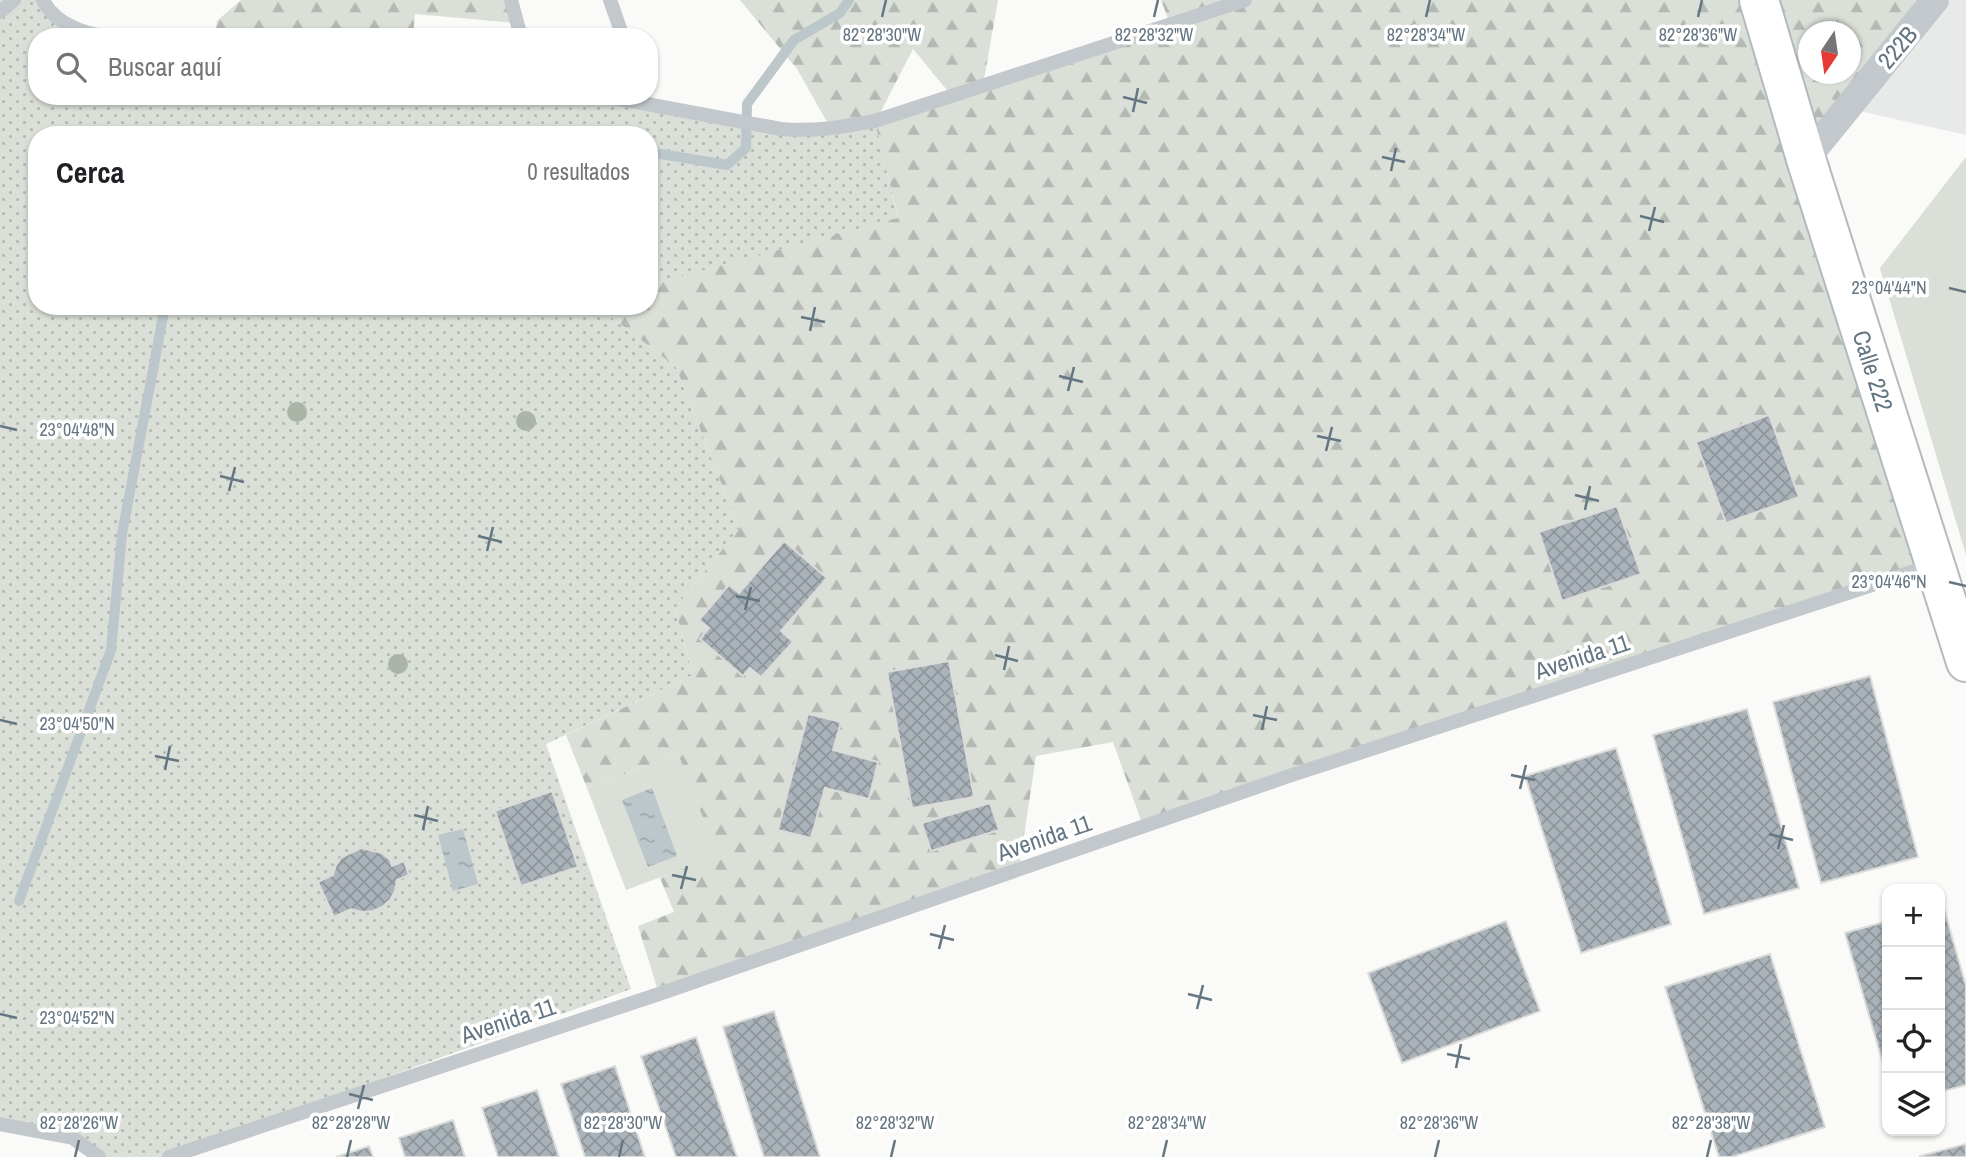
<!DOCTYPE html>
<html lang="es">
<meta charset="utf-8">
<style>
body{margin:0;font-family:"Archivo Narrow",sans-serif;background:#f2f2f2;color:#202124}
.controls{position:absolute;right:21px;bottom:21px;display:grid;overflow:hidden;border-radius:14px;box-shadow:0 2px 5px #0004}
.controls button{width:63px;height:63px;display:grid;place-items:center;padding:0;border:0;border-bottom:2px solid #e0e0e0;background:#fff;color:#202124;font:35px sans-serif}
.compass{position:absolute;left:1798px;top:21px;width:63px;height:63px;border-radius:50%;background:#fff;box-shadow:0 2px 5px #0004;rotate:193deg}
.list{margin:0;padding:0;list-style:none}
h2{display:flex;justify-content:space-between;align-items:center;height:91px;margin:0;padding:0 28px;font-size:30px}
h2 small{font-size:23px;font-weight:400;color:#757577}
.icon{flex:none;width:38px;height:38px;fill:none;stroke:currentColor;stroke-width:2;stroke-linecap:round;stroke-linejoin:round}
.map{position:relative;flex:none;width:1966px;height:1157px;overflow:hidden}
.search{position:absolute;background:#fff;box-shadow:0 2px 5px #0004;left:28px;top:28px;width:630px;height:77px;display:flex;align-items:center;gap:18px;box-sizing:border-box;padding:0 24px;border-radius:28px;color:#757577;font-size:26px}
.panel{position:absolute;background:#fff;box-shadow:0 2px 5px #0004;left:28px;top:126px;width:630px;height:189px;border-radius:28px}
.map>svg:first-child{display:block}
.built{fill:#e8e9e9}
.grass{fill:url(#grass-dots)}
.forest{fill:url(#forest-firs);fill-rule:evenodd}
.pitch{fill:#dadfd7}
.water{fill:url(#water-ripples)}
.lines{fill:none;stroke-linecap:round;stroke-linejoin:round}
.stream{stroke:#bbc7cb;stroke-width:10}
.building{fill:url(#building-cross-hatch);stroke:#dcdcda;stroke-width:2}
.secondary-casing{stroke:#b3babf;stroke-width:42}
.service{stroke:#c3c8cc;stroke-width:14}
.minor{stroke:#c3c8cc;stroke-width:28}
.secondary{stroke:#fff;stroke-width:38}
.tree{fill:#aab4a7}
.ticks{fill:none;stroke:#657683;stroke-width:2.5}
.labels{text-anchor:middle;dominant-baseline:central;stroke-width:7;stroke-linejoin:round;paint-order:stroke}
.street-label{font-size:24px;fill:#657683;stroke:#fff}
.ticks-label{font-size:18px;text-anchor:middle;fill:#657683;stroke:#fff;stroke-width:7;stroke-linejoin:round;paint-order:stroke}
</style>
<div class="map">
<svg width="1966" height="1157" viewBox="0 0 1966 1157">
<defs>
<pattern id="grass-dots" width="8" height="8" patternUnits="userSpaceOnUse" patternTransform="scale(1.75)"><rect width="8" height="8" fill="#dadfd7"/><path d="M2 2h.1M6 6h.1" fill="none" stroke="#b4b9b4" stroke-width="1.8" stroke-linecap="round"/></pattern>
<pattern id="forest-firs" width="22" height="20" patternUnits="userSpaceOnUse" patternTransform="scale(1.75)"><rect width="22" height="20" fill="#dadfd7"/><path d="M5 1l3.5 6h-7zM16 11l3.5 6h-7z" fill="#b4b9b4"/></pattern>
<pattern id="water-ripples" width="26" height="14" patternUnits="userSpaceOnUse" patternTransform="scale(1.75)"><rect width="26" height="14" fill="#bbc7cb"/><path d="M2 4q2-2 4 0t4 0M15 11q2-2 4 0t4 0" fill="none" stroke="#9ca6aa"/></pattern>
<pattern id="building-cross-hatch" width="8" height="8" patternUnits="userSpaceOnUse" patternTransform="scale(1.75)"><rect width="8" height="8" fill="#aab3b9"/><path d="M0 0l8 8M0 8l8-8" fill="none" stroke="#8e969c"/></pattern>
</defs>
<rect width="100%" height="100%" fill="#fafaf8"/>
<path class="built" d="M 1935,0 L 1966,0 L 1966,135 L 1846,108 Z"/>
<path class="grass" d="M 0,0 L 43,0 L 45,6 L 108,37 L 37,37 L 37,96 L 604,96 L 781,129 L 875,121 L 898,219 L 649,285 L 649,135 L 37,135 L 37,306 L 597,306 L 676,367 L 739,529 L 675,608 L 693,675 L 546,744 L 631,989 L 165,1157 L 99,1157 L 73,1138 L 0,1124 Z"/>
<g class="forest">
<path d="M 241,0 L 511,0 L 517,23 L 415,14 L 413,37 L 215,37 L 217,21 Z"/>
<path d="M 740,0 L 998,0 L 983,85 L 1251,0 L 1935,0 L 1806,159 L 1935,564 L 1143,826 L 1113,742 L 1036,756 L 1019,869 L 659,994 L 638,926 L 674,912 L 660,878 L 717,855 L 678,754 L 587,788 L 566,735 L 693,675 L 675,608 L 739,529 L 676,367 L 597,306 L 649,306 L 649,285 L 898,218 L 875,122 L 831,129 L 797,69 ZM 1808,32 L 1850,32 L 1850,74 L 1808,74 ZM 913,49 L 952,96 L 876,121 Z"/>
<path d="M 1161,0 L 1245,0 L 1170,24 Z"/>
</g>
<g class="pitch">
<path d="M 1966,157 L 1966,555 L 1880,268 Z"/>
<path d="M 678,754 L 718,856 L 626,890 L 587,788 Z"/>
</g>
<g class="water">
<path d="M 652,788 L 677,856 L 648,867 L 622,800 Z"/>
<path d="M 463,829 L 478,884 L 453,891 L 438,835 Z"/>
</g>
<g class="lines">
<g class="stream">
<path d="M 649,152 L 727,165 L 746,148 L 747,104 L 794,40 L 840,13 L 849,0"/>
<path d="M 19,901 L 111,650 L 122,534 L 165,306"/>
</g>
</g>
<g class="building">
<path d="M 1769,415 L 1799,497 L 1726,523 L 1696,442 Z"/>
<path d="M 1617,506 L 1641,574 L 1562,601 L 1539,532 Z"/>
<path d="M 784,541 L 827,578 L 781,631 L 793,642 L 761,677 L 750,668 L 743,676 L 700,639 L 709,628 L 699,620 L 729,585 L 739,593 Z"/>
<path d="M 949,661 L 974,797 L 912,808 L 887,672 Z"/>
<path d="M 1870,676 L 1918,857 L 1821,883 L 1773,702 Z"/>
<path d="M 1747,709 L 1799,888 L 1704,914 L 1653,735 Z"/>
<path d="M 808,714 L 841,722 L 833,750 L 878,762 L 869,799 L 825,788 L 811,838 L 778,830 Z"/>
<path d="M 1616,748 L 1671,924 L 1581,953 L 1525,776 Z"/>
<path d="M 552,791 L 578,867 L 521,886 L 495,811 Z"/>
<path d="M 990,803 L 999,830 L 931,851 L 922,823 Z"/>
<path d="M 361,848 L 382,853 L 390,860 L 392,866 L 404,861 L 409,875 L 397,880 L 395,891 L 390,900 L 382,907 L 373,911 L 362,912 L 351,909 L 334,917 L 318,882 L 333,875 L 336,865 L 342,857 Z"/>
<path d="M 1943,905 L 1966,986 L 1966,1085 L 1940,1092 L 1940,906 Z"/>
<path d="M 1506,921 L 1540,1011 L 1402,1063 L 1368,973 Z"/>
<path d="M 1887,921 L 1887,1077 L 1845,933 Z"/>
<path d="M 1770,954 L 1825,1127 L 1732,1157 L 1719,1157 L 1665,987 Z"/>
<path d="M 774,1011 L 820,1157 L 764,1157 L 723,1027 Z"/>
<path d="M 696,1037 L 737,1157 L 676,1157 L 641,1056 Z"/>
<path d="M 615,1066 L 645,1157 L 585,1157 L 561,1084 Z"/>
<path d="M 537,1090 L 559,1157 L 498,1157 L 482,1108 Z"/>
<path d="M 453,1120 L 465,1157 L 405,1157 L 399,1138 Z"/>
<path d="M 1966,1144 L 1966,1157 L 1920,1157 L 1920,1156 Z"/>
<path d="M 369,1146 L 373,1157 L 336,1157 Z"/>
</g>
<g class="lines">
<g class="secondary-casing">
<g id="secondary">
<path id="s1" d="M 1759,0 L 1806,159 L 1966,662"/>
</g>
</g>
<g class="service">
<path d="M 43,0 C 55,25 87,35 112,37"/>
<path d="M 511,0 L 521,37"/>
<path d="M 610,0 L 623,37"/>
<path d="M 0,12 L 14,0"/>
<path d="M 604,96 L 781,129 C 815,132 842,127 875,121 L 1245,0"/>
<path d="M 0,1124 L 73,1138 L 99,1157"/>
<path d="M 169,1157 L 659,994 L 1286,777 L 1933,565"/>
</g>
<path class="minor" d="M 1806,159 L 1935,0"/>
<use href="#secondary" class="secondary"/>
</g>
<g class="tree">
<circle cx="297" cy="412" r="10"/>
<circle cx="526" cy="421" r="10"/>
<circle cx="398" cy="664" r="10"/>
</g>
<path class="ticks" d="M 882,17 L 886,0M 1154,17 L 1158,0M 1426,17 L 1430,0M 1698,17 L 1702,0M 1123,97 L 1147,103M 1133,112 L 1138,88M 1382,157 L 1405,162M 1391,171 L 1396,148M 1640,216 L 1664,222M 1649,231 L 1655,207M 1949,288 L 1966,292M 801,317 L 825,322M 810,331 L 815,307M 1059,376 L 1083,382M 1068,391 L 1074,367M 0,426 L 17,430M 1317,436 L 1341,441M 1326,451 L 1332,427M 220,476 L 244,482M 229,491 L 235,467M 1575,495 L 1599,501M 1585,510 L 1590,486M 478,536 L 502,542M 487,551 L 493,527M 1949,582 L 1966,586M 736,596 L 760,601M 745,610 L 751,587M 995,655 L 1018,661M 1004,670 L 1009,646M 1253,715 L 1277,720M 0,720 L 17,724M 1262,730 L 1267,706M 155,756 L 179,761M 165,770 L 170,746M 1511,775 L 1535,780M 1520,789 L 1526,765M 414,815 L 438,821M 423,830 L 428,806M 1769,834 L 1793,840M 1778,849 L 1784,825M 672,875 L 696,880M 681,889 L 687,866M 930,934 L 954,940M 939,949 L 945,925M 1188,994 L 1212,1000M 1197,1009 L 1203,985M 0,1014 L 17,1018M 1447,1054 L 1470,1059M 1456,1068 L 1461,1044M 349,1094 L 373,1100M 358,1109 L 364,1085M 75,1157 L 79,1140M 347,1157 L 351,1140M 619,1157 L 623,1140M 891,1157 L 895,1140M 1163,1157 L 1167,1140M 1435,1157 L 1439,1140M 1707,1157 L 1711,1140"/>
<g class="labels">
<g class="street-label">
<text transform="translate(1897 47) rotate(-50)">222B</text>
<text stroke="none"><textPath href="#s1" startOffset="388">Calle 222</textPath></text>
<text transform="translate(1582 656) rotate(-18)">Avenida 11</text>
<text transform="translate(1044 837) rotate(-19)">Avenida 11</text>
<text transform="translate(508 1020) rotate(-18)">Avenida 11</text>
</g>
</g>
<g class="ticks-label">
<text x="882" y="41">82°28'30"W</text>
<text x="1154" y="41">82°28'32"W</text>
<text x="1426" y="41">82°28'34"W</text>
<text x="1698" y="41">82°28'36"W</text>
<text x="1889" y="294">23°04'44"N</text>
<text x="77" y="436">23°04'48"N</text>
<text x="1889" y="588">23°04'46"N</text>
<text x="77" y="730">23°04'50"N</text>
<text x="77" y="1024">23°04'52"N</text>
<text x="79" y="1129">82°28'26"W</text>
<text x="351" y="1129">82°28'28"W</text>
<text x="623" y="1129">82°28'30"W</text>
<text x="895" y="1129">82°28'32"W</text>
<text x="1167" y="1129">82°28'34"W</text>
<text x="1439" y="1129">82°28'36"W</text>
<text x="1711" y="1129">82°28'38"W</text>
</g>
</svg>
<div class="controls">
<button>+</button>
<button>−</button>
<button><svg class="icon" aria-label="locate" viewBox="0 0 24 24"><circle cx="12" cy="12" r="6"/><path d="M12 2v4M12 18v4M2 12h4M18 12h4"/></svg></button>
<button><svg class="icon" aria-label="layers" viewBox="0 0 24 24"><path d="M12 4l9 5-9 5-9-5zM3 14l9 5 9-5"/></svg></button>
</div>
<svg class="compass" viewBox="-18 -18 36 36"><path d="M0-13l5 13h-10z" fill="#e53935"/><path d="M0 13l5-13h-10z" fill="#757577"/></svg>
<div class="search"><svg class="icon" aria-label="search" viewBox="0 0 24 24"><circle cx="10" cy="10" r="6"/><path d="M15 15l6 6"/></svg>Buscar aquí</div>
<section class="panel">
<h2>Cerca<small>0 resultados</small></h2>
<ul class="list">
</ul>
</section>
</div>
